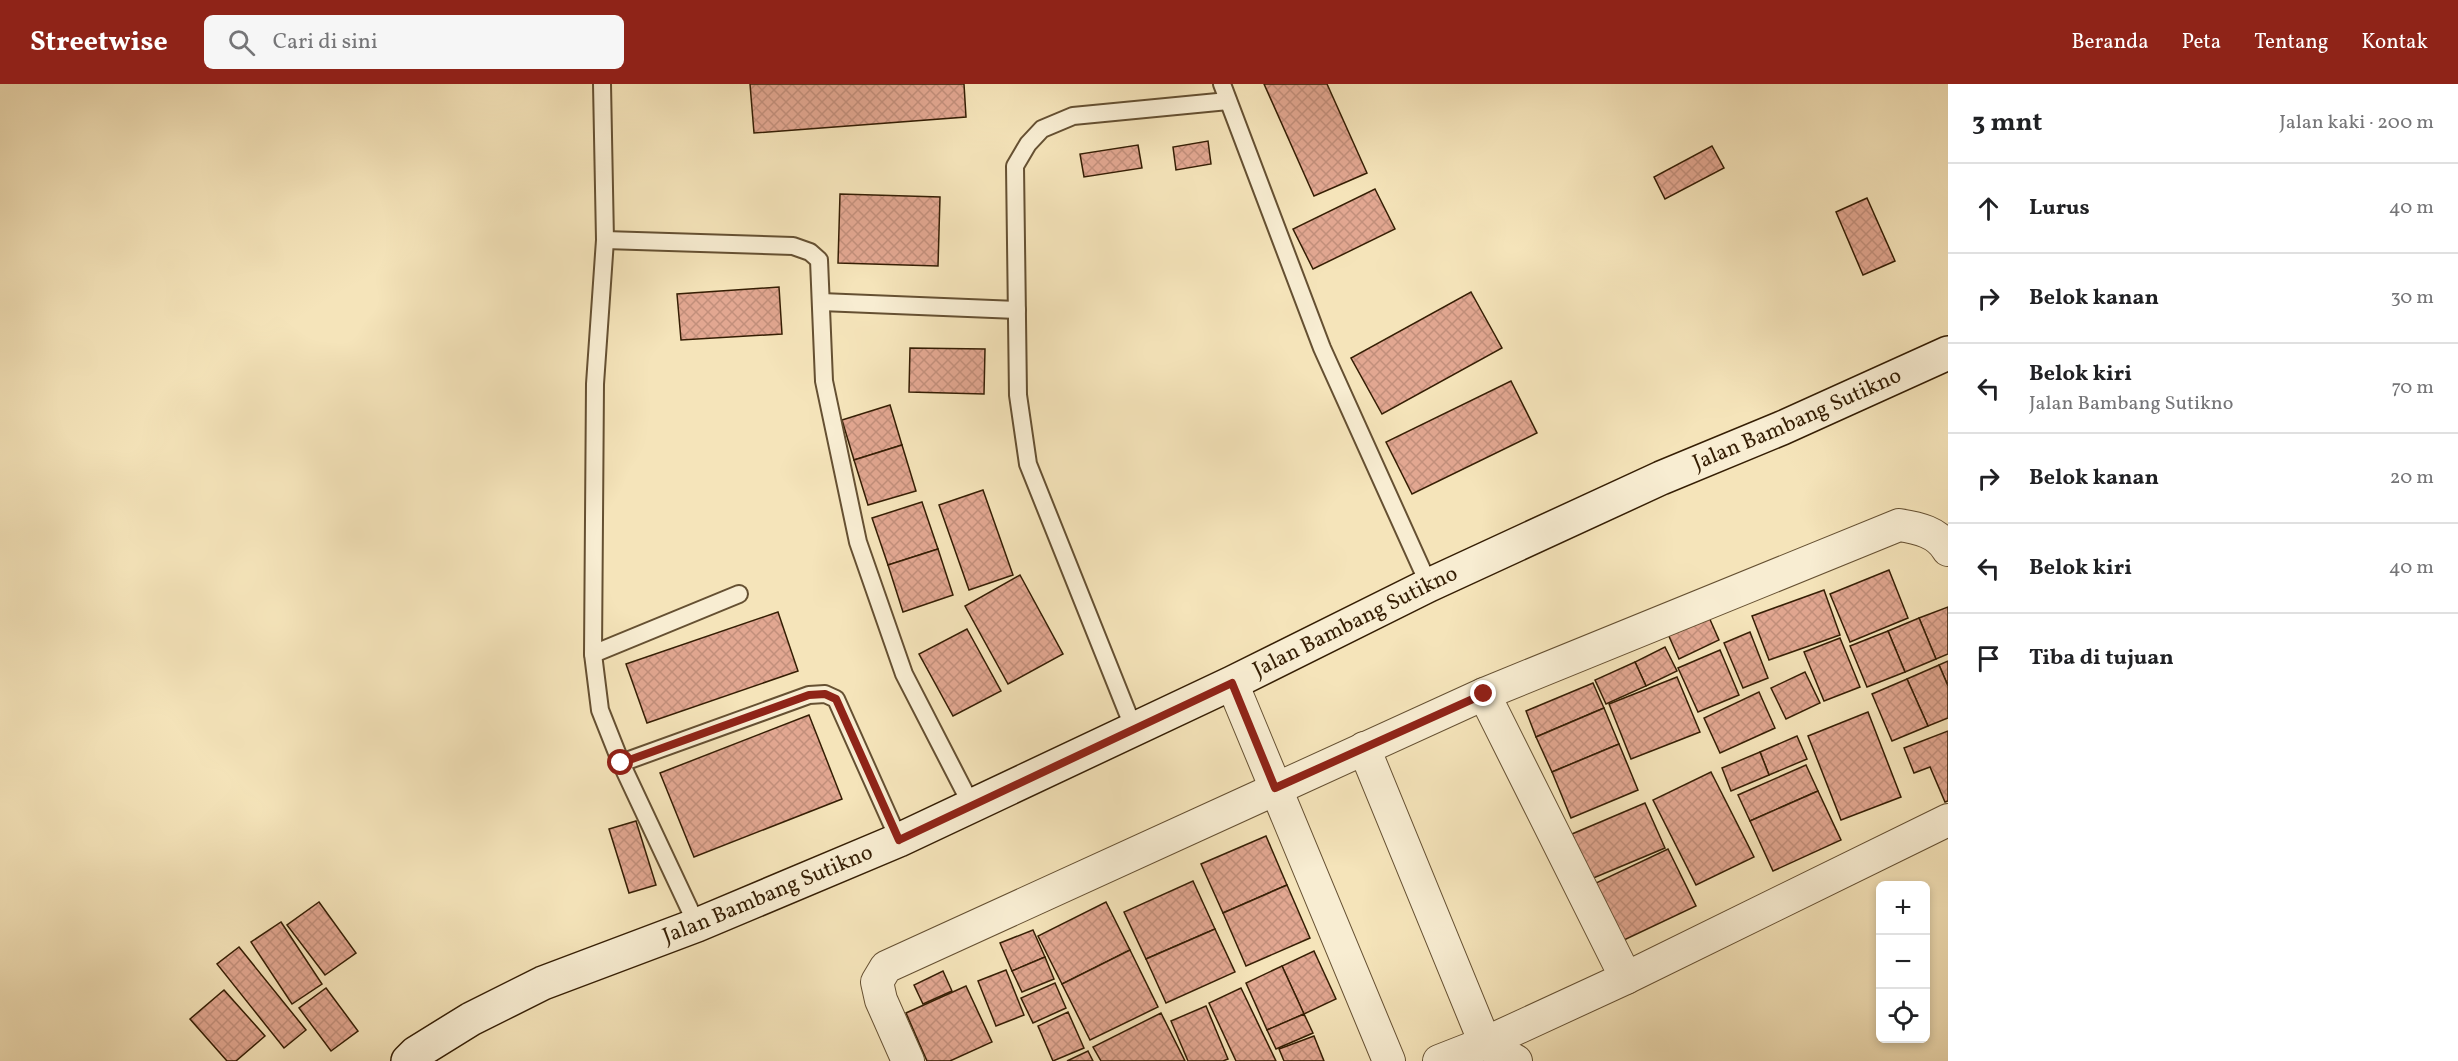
<!DOCTYPE html>
<html lang="id">
<meta charset="utf-8">
<style>
body{margin:0;font-family:Vollkorn,serif;background:#f6f6f6;color:#202124}
.controls{position:absolute;right:18px;bottom:18px;display:grid;overflow:hidden;border-radius:9px;box-shadow:0 3px 9px #0003}
.controls button{width:54px;height:54px;display:grid;place-items:center;padding:0;border:0;border-bottom:2px solid #e0e0e0;background:#fff;color:#202124;font:30px sans-serif}
.stop{position:absolute;width:18px;height:18px;margin:-14px;border:4px solid #8f2418;border-radius:50%;background:#fff}
.stop.end{background:#8f2418;border-color:#fff;box-shadow:0 2px 6px #0008}
.list{margin:0;padding:0;list-style:none}
h2{display:flex;justify-content:space-between;align-items:center;height:78px;margin:0;padding:0 24px;font-size:26px}
h2 small{font-size:20px;font-weight:400;color:#757577}
.list li{display:grid;grid-template-columns:39px 1fr auto;gap:18px;align-items:center;box-sizing:border-box;height:90px;padding:0 24px;border-top:2px solid #e0e0e0}
.list b{display:block;font-size:22px;white-space:nowrap}
.list p{margin:0;font-size:20px;white-space:nowrap;color:#757577}
.list em{font-size:20px;font-style:normal;color:#757577}
.icon{flex:none;width:33px;height:33px;fill:none;stroke:currentColor;stroke-width:2;stroke-linecap:round;stroke-linejoin:round}
.map{position:relative;flex:none;width:1948px;height:977px;overflow:hidden}
header{display:flex;align-items:center;gap:36px;box-sizing:border-box;height:84px;padding:0 30px;background:#8f2418;color:#fff}
header strong{font-size:28px}
nav{display:flex;gap:33px;margin-inline-start:auto;font-size:21px}
.search{width:420px;height:54px;background:#f6f6f6;display:flex;align-items:center;gap:15px;box-sizing:border-box;padding:0 21px;border-radius:9px;color:#757577;font-size:22px}
main{display:flex}
aside{flex:1;background:#fff}
.map>svg:first-child{display:block}
.building{fill:url(#building-cross-hatch);stroke:#351e04;stroke-width:1.5}
.lines{fill:none;stroke-linecap:round;stroke-linejoin:round}
.lane-casing{stroke:#655032;stroke-width:20}
.street-casing{stroke:#655032;stroke-width:34}
.secondary-casing{stroke:#351e04;stroke-width:36}
.lane{stroke:#f8edd2;stroke-width:16}
.street{stroke:#f8edd2;stroke-width:32}
.secondary{stroke:#f8edd2;stroke-width:33}
.route{stroke:#8f2418;stroke-width:8}
.labels{text-anchor:middle;dominant-baseline:central;stroke-width:4.5;stroke-linejoin:round;paint-order:stroke}
.street-label{font-size:22px;fill:#351e04;stroke:#f8edd2}
</style>
<header>
<strong>Streetwise</strong>
<div class="search"><svg class="icon" aria-label="search" viewBox="0 0 24 24"><circle cx="10" cy="10" r="6"/><path d="M15 15l6 6"/></svg>Cari di sini</div>
<nav><a>Beranda</a><a>Peta</a><a>Tentang</a><a>Kontak</a></nav>
</header>
<main>
<div class="map">
<svg width="1948" height="977" viewBox="0 0 1948 977">
<defs>
<pattern id="building-cross-hatch" width="8" height="8" patternUnits="userSpaceOnUse" patternTransform="scale(1.5)"><rect width="8" height="8" fill="#e2a791"/><path d="M0 0l8 8M0 8l8-8" fill="none" stroke="#c28f7b"/></pattern>
</defs>
<rect width="100%" height="100%" fill="#f5e4ba"/>
<filter id="stains"><feTurbulence type="fractalNoise" baseFrequency=".00333" numOctaves="4"/><feColorMatrix values="0 0 0 0 .2 0 0 0 0 .09 0 0 0 0 .02 0 0 0 .5 -.17"/></filter>
<radialGradient id="worn" r=".72"><stop offset=".6" stop-color="#630" stop-opacity="0"/><stop offset="1" stop-color="#630" stop-opacity=".3"/></radialGradient>
<g class="building">
<path d="M 750,0 L 964,0 L 966,33 L 754,49 Z"/>
<path d="M 1264,0 L 1327,0 L 1367,89 L 1314,112 Z"/>
<path d="M 1208,57 L 1211,80 L 1176,86 L 1173,63 Z"/>
<path d="M 1138,61 L 1142,84 L 1084,93 L 1080,70 Z"/>
<path d="M 1712,62 L 1724,84 L 1665,115 L 1654,93 Z"/>
<path d="M 1375,105 L 1395,145 L 1313,185 L 1293,145 Z"/>
<path d="M 840,110 L 940,113 L 938,182 L 838,179 Z"/>
<path d="M 1867,114 L 1895,177 L 1863,191 L 1836,128 Z"/>
<path d="M 779,203 L 782,250 L 681,256 L 677,210 Z"/>
<path d="M 1471,208 L 1502,264 L 1382,330 L 1351,274 Z"/>
<path d="M 910,264 L 985,265 L 984,310 L 909,308 Z"/>
<path d="M 1511,297 L 1537,349 L 1412,410 L 1386,358 Z"/>
<path d="M 890,321 L 902,361 L 854,376 L 842,336 Z"/>
<path d="M 902,361 L 916,407 L 868,421 L 854,376 Z"/>
<path d="M 983,406 L 1013,491 L 969,506 L 939,421 Z"/>
<path d="M 922,418 L 938,465 L 888,481 L 872,434 Z"/>
<path d="M 938,465 L 953,511 L 903,528 L 888,481 Z"/>
<path d="M 1889,486 L 1908,534 L 1850,558 L 1830,510 Z"/>
<path d="M 1020,491 L 1063,570 L 1008,600 L 965,522 Z"/>
<path d="M 1824,506 L 1840,551 L 1769,576 L 1752,532 Z"/>
<path d="M 1948,523 L 1948,570 L 1936,575 L 1919,534 Z"/>
<path d="M 778,528 L 798,587 L 647,639 L 626,580 Z"/>
<path d="M 1708,531 L 1719,556 L 1679,575 L 1668,550 Z"/>
<path d="M 1919,534 L 1936,575 L 1905,588 L 1888,547 Z"/>
<path d="M 967,545 L 1001,607 L 953,632 L 919,570 Z"/>
<path d="M 1888,547 L 1905,588 L 1867,603 L 1850,562 Z"/>
<path d="M 1750,548 L 1768,594 L 1743,604 L 1724,559 Z"/>
<path d="M 1840,554 L 1860,603 L 1824,617 L 1804,568 Z"/>
<path d="M 1665,563 L 1677,587 L 1646,602 L 1635,578 Z"/>
<path d="M 1720,566 L 1739,611 L 1698,628 L 1678,584 Z"/>
<path d="M 1948,577 L 1948,602 L 1939,581 Z"/>
<path d="M 1635,578 L 1646,602 L 1606,620 L 1595,596 Z"/>
<path d="M 1939,581 L 1948,602 L 1948,634 L 1928,642 L 1907,595 Z"/>
<path d="M 1805,588 L 1820,619 L 1786,635 L 1771,604 Z"/>
<path d="M 1677,593 L 1700,648 L 1631,675 L 1609,620 Z"/>
<path d="M 1907,595 L 1928,642 L 1892,657 L 1872,610 Z"/>
<path d="M 1593,599 L 1604,624 L 1536,653 L 1526,627 Z"/>
<path d="M 1759,608 L 1775,644 L 1720,669 L 1704,634 Z"/>
<path d="M 1604,624 L 1619,660 L 1552,688 L 1536,653 Z"/>
<path d="M 1868,628 L 1901,713 L 1841,736 L 1808,652 Z"/>
<path d="M 809,631 L 842,715 L 694,773 L 660,689 Z"/>
<path d="M 1948,647 L 1948,717 L 1945,718 L 1930,683 L 1914,689 L 1904,664 Z"/>
<path d="M 1797,652 L 1807,675 L 1769,691 L 1760,668 Z"/>
<path d="M 1619,660 L 1638,706 L 1571,734 L 1552,688 Z"/>
<path d="M 1760,668 L 1769,691 L 1731,707 L 1722,684 Z"/>
<path d="M 1806,681 L 1818,707 L 1750,737 L 1738,711 Z"/>
<path d="M 1711,688 L 1754,773 L 1696,801 L 1653,716 Z"/>
<path d="M 1818,707 L 1841,756 L 1773,787 L 1750,737 Z"/>
<path d="M 1645,719 L 1665,764 L 1591,795 L 1572,750 Z"/>
<path d="M 636,737 L 656,801 L 629,809 L 609,745 Z"/>
<path d="M 1266,752 L 1287,801 L 1223,829 L 1201,780 Z"/>
<path d="M 1668,765 L 1696,822 L 1624,856 L 1596,799 Z"/>
<path d="M 1193,797 L 1215,845 L 1146,875 L 1124,828 Z"/>
<path d="M 1287,801 L 1310,854 L 1246,882 L 1223,829 Z"/>
<path d="M 319,818 L 356,869 L 325,891 L 287,841 Z"/>
<path d="M 1106,818 L 1130,866 L 1062,900 L 1038,852 Z"/>
<path d="M 281,838 L 322,900 L 292,920 L 251,858 Z"/>
<path d="M 1215,845 L 1235,888 L 1166,919 L 1146,875 Z"/>
<path d="M 1033,846 L 1045,873 L 1012,887 L 1000,859 Z"/>
<path d="M 239,863 L 306,946 L 284,964 L 217,880 Z"/>
<path d="M 1130,866 L 1158,923 L 1090,956 L 1062,900 Z"/>
<path d="M 1314,867 L 1336,915 L 1304,930 L 1282,882 Z"/>
<path d="M 1045,873 L 1054,895 L 1022,908 L 1012,887 Z"/>
<path d="M 1282,882 L 1304,930 L 1267,946 L 1246,899 Z"/>
<path d="M 1006,886 L 1024,931 L 996,942 L 978,897 Z"/>
<path d="M 943,887 L 952,907 L 923,920 L 914,901 Z"/>
<path d="M 1055,899 L 1066,924 L 1033,939 L 1021,914 Z"/>
<path d="M 966,902 L 992,958 L 950,977 L 927,977 L 906,929 Z"/>
<path d="M 326,904 L 358,947 L 331,967 L 299,924 Z"/>
<path d="M 1241,904 L 1276,977 L 1236,977 L 1209,919 Z"/>
<path d="M 224,906 L 265,952 L 236,977 L 227,977 L 190,935 Z"/>
<path d="M 1206,922 L 1228,975 L 1223,977 L 1188,977 L 1171,937 Z"/>
<path d="M 1068,928 L 1084,964 L 1053,977 L 1038,942 Z"/>
<path d="M 1161,929 L 1185,977 L 1101,977 L 1093,963 Z"/>
<path d="M 1304,930 L 1313,949 L 1276,965 L 1267,946 Z"/>
<path d="M 1314,952 L 1324,977 L 1284,977 L 1279,965 Z"/>
<path d="M 1088,967 L 1093,977 L 1067,977 Z"/>
</g>
<g class="lines">
<g class="lane-casing">
<g id="lane">
<path d="M 602,0 L 605,156 L 595,300 L 593,570 L 600,626 L 621,679 L 697,841"/>
<path d="M 1222,0 L 1322,264 L 1429,501"/>
<path d="M 605,156 L 793,162 L 810,168 L 819,176 L 824,297 L 858,458 L 904,590 L 972,722"/>
<path d="M 821,218 L 1017,226"/>
<path d="M 593,570 L 739,510"/>
<path d="M 1134,645 L 1028,380 L 1018,311 L 1015,82 L 1028,60 L 1042,45 L 1073,32 L 1228,17"/>
<path d="M 621,679 L 809,611 L 825,610 L 836,615 L 899,756"/>
</g>
</g>
<g class="street-casing">
<g id="street">
<path d="M 1232,599 L 1389,977"/>
<path d="M 1484,610 L 1626,894"/>
<path d="M 1364,664 L 1485,959 L 1516,977"/>
<path d="M 908,977 L 881,916 L 877,898 L 886,883 L 1484,610 L 1899,441 C 1918,444 1938,448 1948,466"/>
<path d="M 1439,977 L 1485,959 L 1626,894 L 1948,736"/>
</g>
</g>
<g class="secondary-casing">
<g id="secondary">
<path id="s1" d="M 408,977 L 416,969 L 471,935 L 543,899 L 697,841 L 899,756 L 1232,599 L 1429,501 L 1661,394 L 1782,344 L 1948,269"/>
</g>
</g>
<use href="#lane" class="lane"/>
<use href="#street" class="street"/>
<use href="#secondary" class="secondary"/>
</g>
<g class="lines">
<path class="route" d="M 621,679 L 809,611 L 825,610 L 836,615 L 899,756 L 1232,599 L 1275,704 L 1484,610"/>
</g>
<g class="labels">
<g class="street-label">
<text stroke="none"><textPath href="#s1" startOffset="1532">Jalan Bambang Sutikno</textPath></text>
<text stroke="none"><textPath href="#s1" startOffset="1046">Jalan Bambang Sutikno</textPath></text>
<text stroke="none"><textPath href="#s1" startOffset="398">Jalan Bambang Sutikno</textPath></text>
</g>
</g>
<rect width="100%" height="100%" filter="url(#stains)"/>
<rect width="100%" height="100%" fill="url(#worn)"/>
</svg>
<div class="controls">
<button>+</button>
<button>−</button>
<button><svg class="icon" aria-label="locate" viewBox="0 0 24 24"><circle cx="12" cy="12" r="6"/><path d="M12 2v4M12 18v4M2 12h4M18 12h4"/></svg></button>
</div>
<div class="stop" style="left:621px;top:679px"></div>
<div class="stop end" style="left:1484px;top:610px"></div>
</div>
<aside>
<h2>3 mnt<small>Jalan kaki · 200 m</small></h2>
<ul class="list">
<li><svg class="icon" aria-label="ahead" viewBox="0 0 24 24"><path d="M12 20V5M6 11l6-6 6 6"/></svg><div><b>Lurus</b></div><em>40 m</em></li>
<li><svg class="icon" aria-label="right" viewBox="0 0 24 24"><path d="M7 20v-9h11M14 6l5 5-5 5"/></svg><div><b>Belok kanan</b></div><em>30 m</em></li>
<li><svg class="icon" aria-label="left" viewBox="0 0 24 24"><path d="M17 20v-9H6M10 6l-5 5 5 5"/></svg><div><b>Belok kiri</b><p>Jalan Bambang Sutikno</p></div><em>70 m</em></li>
<li><svg class="icon" aria-label="right" viewBox="0 0 24 24"><path d="M7 20v-9h11M14 6l5 5-5 5"/></svg><div><b>Belok kanan</b></div><em>20 m</em></li>
<li><svg class="icon" aria-label="left" viewBox="0 0 24 24"><path d="M17 20v-9H6M10 6l-5 5 5 5"/></svg><div><b>Belok kiri</b></div><em>40 m</em></li>
<li><svg class="icon" aria-label="arrive" viewBox="0 0 24 24"><path d="M6 21V4h12l-3 4 3 4H6"/></svg><div><b>Tiba di tujuan</b></div></li>
</ul>
</aside>
</main>
